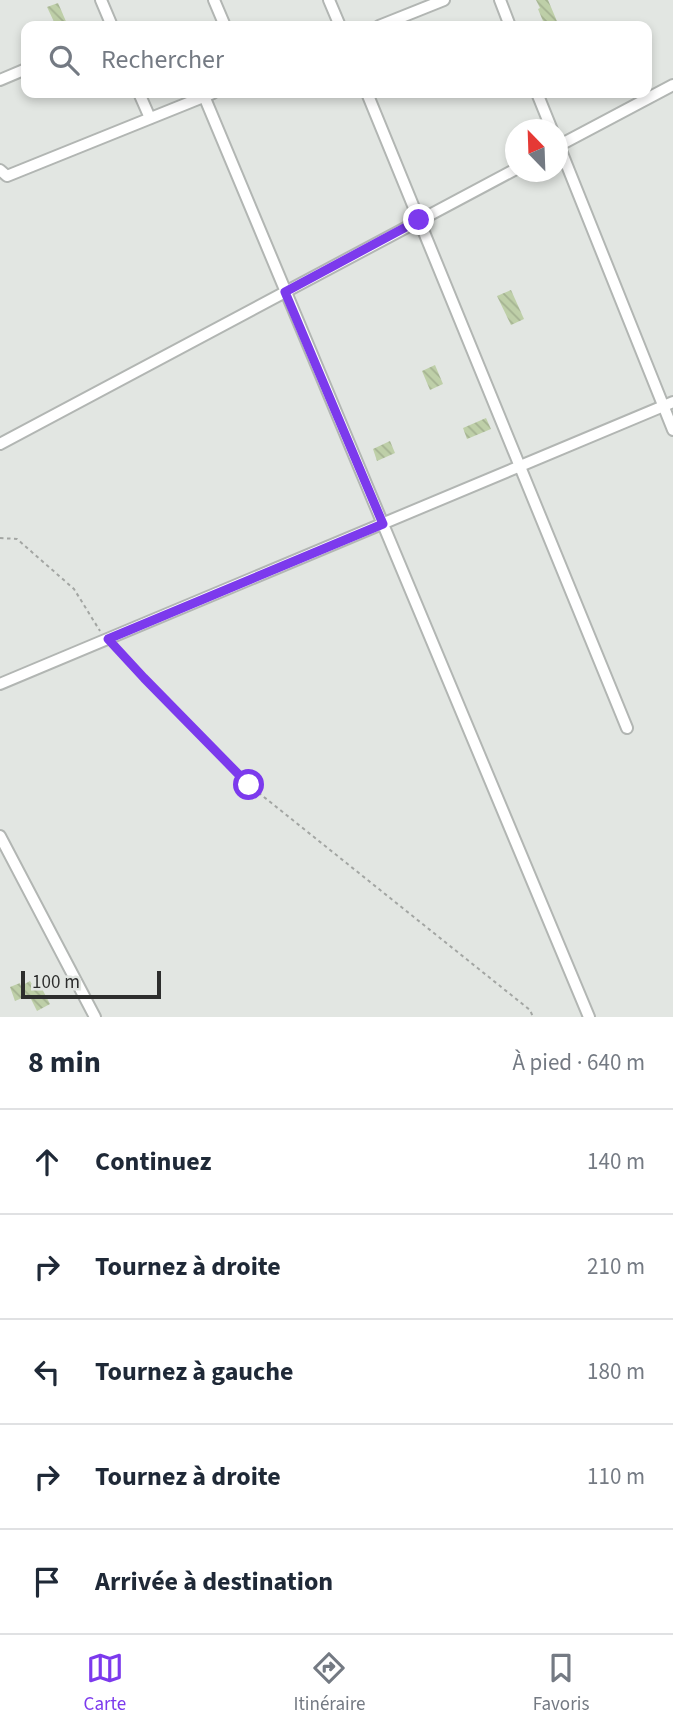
<!DOCTYPE html>
<html lang="fr">
<meta charset="utf-8">
<style>
body{margin:0;font-family:"Source Sans 3",sans-serif;background:#f2f2f3;color:#1f2937}
.compass{position:absolute;left:505px;top:119px;width:63px;height:63px;border-radius:50%;background:#fff;box-shadow:0 4px 10px #0003;rotate:337deg}
.scale{position:absolute;left:21px;bottom:18px;width:140px;box-sizing:border-box;padding-left:7px;border:4px solid #2d2e2d;border-top:0;font-size:19px;line-height:24px;white-space:nowrap;color:#2d2e2d;-webkit-text-stroke:5px #e2e6e2;paint-order:stroke}
.stop{position:absolute;width:21px;height:21px;margin:-16px;border:5px solid #7c3aed;border-radius:50%;background:#fff}
.stop.end{background:#7c3aed;border-color:#fff;box-shadow:0 2px 7px #0008}
.list{margin:0;padding:0;list-style:none}
h2{display:flex;justify-content:space-between;align-items:center;height:91px;margin:0;padding:0 28px;font-size:30px}
h2 small{font-size:23px;font-weight:400;color:#747a83}
.list li{display:grid;grid-template-columns:46px 1fr auto;gap:21px;align-items:center;box-sizing:border-box;height:105px;padding:0 28px;border-top:2px solid #e0e1e3}
.list b{display:block;font-size:26px;white-space:nowrap}
.list em{font-size:23px;font-style:normal;color:#747a83}
.icon{flex:none;width:38px;height:38px;fill:none;stroke:currentColor;stroke-width:2;stroke-linecap:round;stroke-linejoin:round}
.map{position:relative;flex:none;width:673px;height:1017px;overflow:hidden}
.search{position:absolute;background:#fff;box-shadow:0 4px 10px #0003;left:21px;right:21px;top:21px;height:77px;display:flex;align-items:center;gap:18px;box-sizing:border-box;padding:0 24px;border-radius:14px;color:#747a83;font-size:26px}
.sheet{height:616px;background:#fff}
nav{display:flex;justify-content:space-around;align-items:center;box-sizing:border-box;height:98px;border-top:2px solid #e0e1e3;background:#fff;font-size:19px;color:#747a83}
nav a{display:grid;justify-items:center;gap:4px}
nav .on{color:#7c3aed}
.map>svg:first-child{display:block}
.building{fill:url(#building-back-hatch)}
.lines{fill:none;stroke-linecap:round;stroke-linejoin:round}
.street-casing{stroke:#b2b6b3;stroke-width:14}
.path{stroke:#a3a6a3;stroke-width:2;stroke-dasharray:3.5 3.5;stroke-linecap:butt}
.street{stroke:#fff;stroke-width:10}
.route{stroke:#7c3aed;stroke-width:9}
</style>
<div class="map">
<svg width="673" height="1017" viewBox="0 0 673 1017">
<defs>
<pattern id="building-back-hatch" width="6" height="6" patternUnits="userSpaceOnUse" patternTransform="scale(1.75)"><rect width="6" height="6" fill="#becfa8"/><path d="M-1 5l2 2M0 0l6 6M5-1l2 2" fill="none" stroke="#a4b291"/></pattern>
</defs>
<rect width="100%" height="100%" fill="#e2e6e2"/>
<g class="building">
<path d="M 536,0 L 548,0 L 559,26 L 545,26 L 538,9 L 540,8 Z"/>
<path d="M 58,3 L 68,26 L 56,26 L 47,7 Z"/>
<path d="M 511,290 L 524,319 L 511,325 L 497,296 Z"/>
<path d="M 435,365 L 443,384 L 430,390 L 422,371 Z"/>
<path d="M 486,418 L 491,429 L 467,439 L 463,428 Z"/>
<path d="M 390,441 L 395,453 L 377,461 L 373,449 Z"/>
<path d="M 30,981 L 34,988 L 40,985 L 50,1004 L 37,1011 L 29,995 L 15,1001 L 10,987 L 20,983 L 21,986 Z"/>
</g>
<g class="lines">
<g class="street-casing">
<g id="street">
<path d="M 101,0 L 112,26"/>
<path d="M 214,0 L 225,26"/>
<path d="M 329,0 L 340,26"/>
<path d="M 500,0 L 510,26"/>
<path d="M 379,26 L 444,0"/>
<path d="M 0,80 L 26,69"/>
<path d="M 139,93 L 150,118"/>
<path d="M 367,93 L 627,728"/>
<path d="M 537,93 L 552,130"/>
<path d="M 204,96 L 589,1017"/>
<path d="M 558,143 L 673,430"/>
<path d="M 558,146 L 673,85"/>
<path d="M 0,170 L 7,176 L 213,93"/>
<path d="M 0,444 L 516,169"/>
<path d="M 0,684 L 673,402"/>
<path d="M 0,836 L 95,1017"/>
</g>
</g>
<g class="path">
<path d="M 0,538 L 17,539 L 74,589 L 100,631"/>
<path d="M 116,648 L 144,678 L 249,785 L 530,1010 L 533,1017"/>
</g>
<use href="#street" class="street"/>
</g>
<g class="lines">
<path class="route" d="M 249,785 L 144,678 L 108,639 L 383,524 L 285,292 L 419,220"/>
</g>
</svg>
<svg class="compass" viewBox="-18 -18 36 36"><path d="M0-13l5 13h-10z" fill="#e53935"/><path d="M0 13l5-13h-10z" fill="#747a83"/></svg>
<div class="scale">100 m</div>
<div class="stop" style="left:249px;top:785px"></div>
<div class="stop end" style="left:419px;top:220px"></div>
<div class="search"><svg class="icon" aria-label="search" viewBox="0 0 24 24"><circle cx="10" cy="10" r="6"/><path d="M15 15l6 6"/></svg>Rechercher</div>
</div>
<section class="sheet">
<h2>8 min<small>À pied · 640 m</small></h2>
<ul class="list">
<li><svg class="icon" aria-label="ahead" viewBox="0 0 24 24"><path d="M12 20V5M6 11l6-6 6 6"/></svg><div><b>Continuez</b></div><em>140 m</em></li>
<li><svg class="icon" aria-label="right" viewBox="0 0 24 24"><path d="M7 20v-9h11M14 6l5 5-5 5"/></svg><div><b>Tournez à droite</b></div><em>210 m</em></li>
<li><svg class="icon" aria-label="left" viewBox="0 0 24 24"><path d="M17 20v-9H6M10 6l-5 5 5 5"/></svg><div><b>Tournez à gauche</b></div><em>180 m</em></li>
<li><svg class="icon" aria-label="right" viewBox="0 0 24 24"><path d="M7 20v-9h11M14 6l5 5-5 5"/></svg><div><b>Tournez à droite</b></div><em>110 m</em></li>
<li><svg class="icon" aria-label="arrive" viewBox="0 0 24 24"><path d="M6 21V4h12l-3 4 3 4H6"/></svg><div><b>Arrivée à destination</b></div></li>
</ul>
</section>
<nav>
<a class="on"><svg class="icon" aria-label="map" viewBox="0 0 24 24"><path d="M3 6l6-2 6 2 6-2v14l-6 2-6-2-6 2zM9 4v14M15 6v14"/></svg>Carte</a>
<a><svg class="icon" aria-label="directions" viewBox="0 0 24 24"><path d="M12 3l9 9-9 9-9-9zM9 14v-3h6M13 9l2 2-2 2"/></svg>Itinéraire</a>
<a><svg class="icon" aria-label="saved" viewBox="0 0 24 24"><path d="M7 4h10v16l-5-4-5 4z"/></svg>Favoris</a>
</nav>
